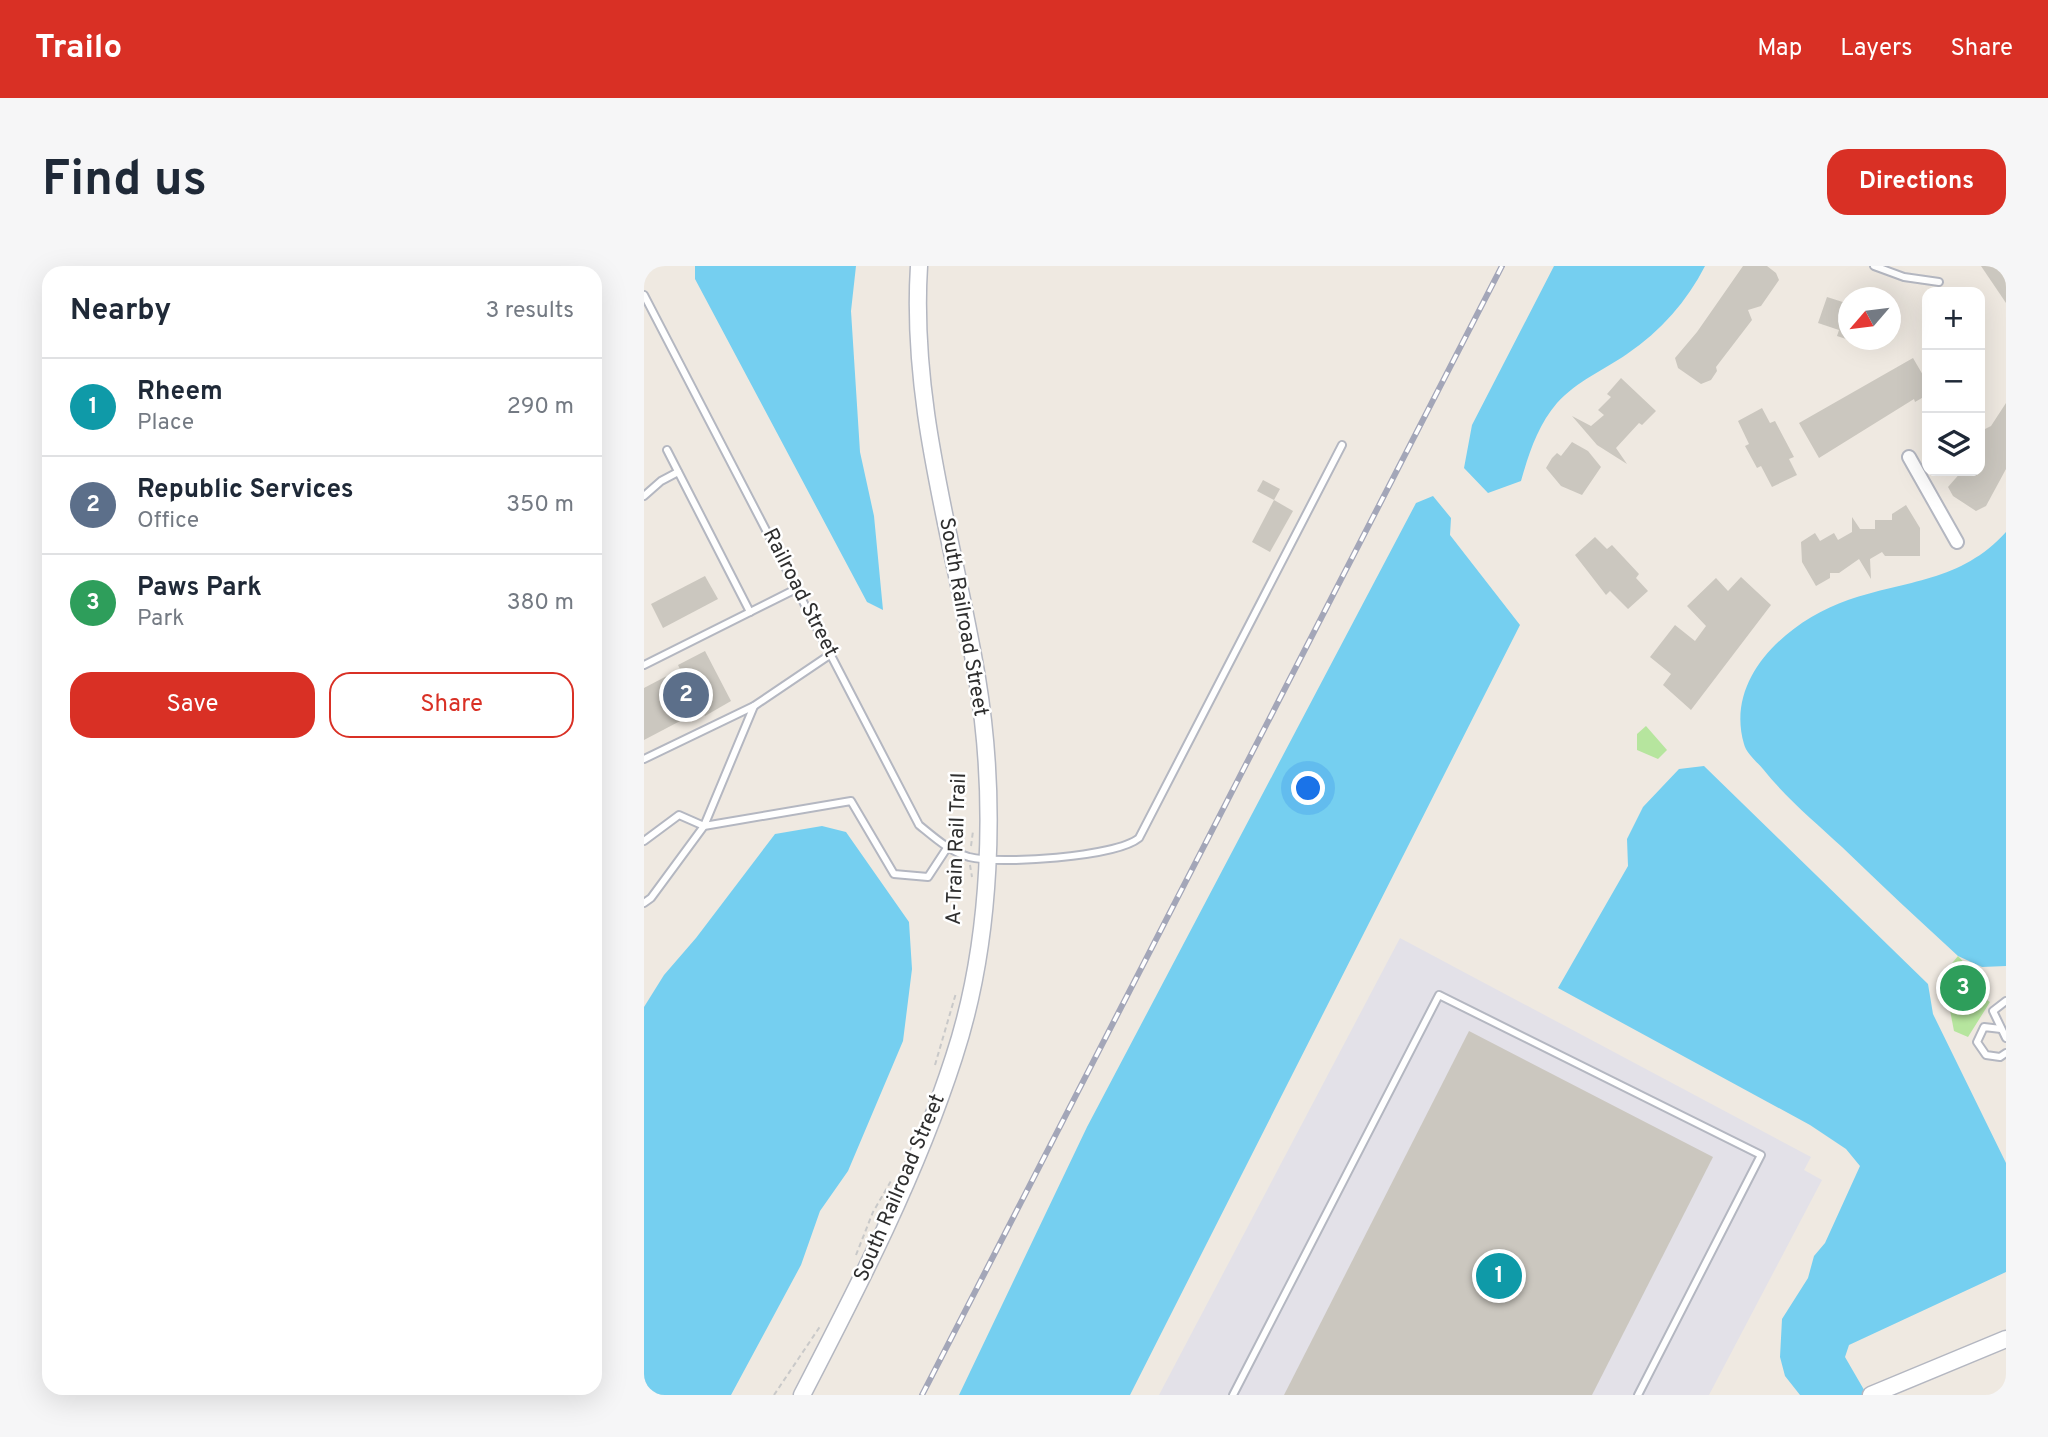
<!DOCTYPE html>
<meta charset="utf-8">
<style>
body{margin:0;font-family:Overpass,sans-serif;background:#f6f6f7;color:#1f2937}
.controls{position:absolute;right:21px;top:21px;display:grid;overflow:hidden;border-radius:14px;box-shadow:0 7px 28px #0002}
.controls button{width:63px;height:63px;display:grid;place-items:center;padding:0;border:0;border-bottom:2px solid #e0e1e3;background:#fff;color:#1f2937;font:35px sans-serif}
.compass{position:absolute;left:1194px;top:21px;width:63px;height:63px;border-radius:50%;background:#fff;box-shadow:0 7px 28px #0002;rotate:242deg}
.you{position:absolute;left:665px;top:523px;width:24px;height:24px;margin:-18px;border:5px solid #fff;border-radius:50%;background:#1a73e8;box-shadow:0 0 0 10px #1a73e833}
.badge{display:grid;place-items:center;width:46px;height:46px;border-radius:50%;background:#d93025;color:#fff;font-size:23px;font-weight:700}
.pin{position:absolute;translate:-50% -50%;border:4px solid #fff;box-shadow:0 2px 7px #0006}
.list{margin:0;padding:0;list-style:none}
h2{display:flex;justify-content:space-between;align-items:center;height:91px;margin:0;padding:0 28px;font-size:30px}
h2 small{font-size:23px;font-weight:400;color:#747a83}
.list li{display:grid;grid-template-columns:46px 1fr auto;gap:21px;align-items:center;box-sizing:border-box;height:98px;padding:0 28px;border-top:2px solid #e0e1e3}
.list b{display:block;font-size:26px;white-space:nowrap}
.list p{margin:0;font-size:23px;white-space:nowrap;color:#747a83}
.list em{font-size:23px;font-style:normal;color:#747a83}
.actions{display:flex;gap:14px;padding:21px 28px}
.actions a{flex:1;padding:16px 0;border:2px solid #d93025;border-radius:21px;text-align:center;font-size:24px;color:#d93025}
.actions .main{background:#d93025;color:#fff}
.icon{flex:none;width:38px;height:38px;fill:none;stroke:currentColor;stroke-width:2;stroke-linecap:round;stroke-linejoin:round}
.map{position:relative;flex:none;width:1362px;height:1129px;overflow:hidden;border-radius:21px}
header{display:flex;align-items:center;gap:42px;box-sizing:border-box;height:98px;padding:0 35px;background:#d93025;color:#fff}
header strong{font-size:33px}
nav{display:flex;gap:38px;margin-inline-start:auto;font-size:24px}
.intro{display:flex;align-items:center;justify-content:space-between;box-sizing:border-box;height:168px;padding:0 42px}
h1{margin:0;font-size:49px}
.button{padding:18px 32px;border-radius:21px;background:#d93025;color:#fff;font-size:24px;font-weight:700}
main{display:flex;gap:42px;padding:0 42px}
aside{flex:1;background:#fff;border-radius:21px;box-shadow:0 7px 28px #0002}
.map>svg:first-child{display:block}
.industrial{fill:#e3e1e8}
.green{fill:#b6e59e}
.water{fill:#75cff0}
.building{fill:#cbc7bf}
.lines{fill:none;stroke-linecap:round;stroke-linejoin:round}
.lane-casing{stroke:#b4b7c1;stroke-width:10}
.street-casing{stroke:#b4b7c1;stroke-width:16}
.secondary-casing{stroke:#b4b7c1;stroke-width:19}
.path{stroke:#c9c9c9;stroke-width:2;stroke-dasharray:5 3.5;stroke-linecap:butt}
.lane{stroke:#fff;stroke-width:6}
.street{stroke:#fff;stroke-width:12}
.secondary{stroke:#fff;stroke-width:16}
.rail-casing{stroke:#a3a6b8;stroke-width:6}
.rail{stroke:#fff;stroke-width:3.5;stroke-dasharray:10;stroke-linecap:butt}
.labels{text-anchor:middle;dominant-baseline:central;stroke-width:5;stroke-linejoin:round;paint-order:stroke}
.street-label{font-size:21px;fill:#2e2e2e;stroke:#fff}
</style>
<header>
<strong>Trailo</strong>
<nav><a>Map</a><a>Layers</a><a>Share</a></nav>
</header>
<div class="intro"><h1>Find us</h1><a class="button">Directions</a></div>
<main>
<aside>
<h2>Nearby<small>3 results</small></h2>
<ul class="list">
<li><span class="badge" style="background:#0f9aa8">1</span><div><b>Rheem</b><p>Place</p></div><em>290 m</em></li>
<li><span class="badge" style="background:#5c6f8a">2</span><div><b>Republic Services</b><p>Office</p></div><em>350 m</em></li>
<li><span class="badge" style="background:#2e9e5b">3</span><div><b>Paws Park</b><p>Park</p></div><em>380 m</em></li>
</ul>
<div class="actions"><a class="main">Save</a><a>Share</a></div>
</aside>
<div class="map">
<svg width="1362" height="1129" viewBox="0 0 1362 1129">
<rect width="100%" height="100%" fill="#efe9e1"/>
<path class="industrial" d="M 756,672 L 1167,891 L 1160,904 L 1178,914 L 1065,1129 L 515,1129 Z"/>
<g class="green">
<path d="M 1002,460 L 1023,484 L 1014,493 L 993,484 L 993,468 Z"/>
<path d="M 1314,690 L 1335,713 L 1338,731 L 1346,736 L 1324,771 L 1310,765 L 1299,708 Z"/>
</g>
<g class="water">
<path d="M 51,0 L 212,0 L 207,45 L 216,186 L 230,250 L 239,344 L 223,336 L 51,13 Z"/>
<path d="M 910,0 L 1061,0 C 1043,35 1017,65 983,88 C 960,104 933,115 913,137 C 894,159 885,187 877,215 L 844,227 L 820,202 L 828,159 Z"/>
<path d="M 789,230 L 807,252 L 806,269 L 876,359 L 486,1129 L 315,1129 L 443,861 L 772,237 Z"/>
<path d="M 1362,266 L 1362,700 L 1338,701 L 1314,690 C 1275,654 1236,618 1198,581 C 1171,556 1142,532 1119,503 C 1113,496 1102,487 1100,478 C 1080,410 1146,354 1204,334 C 1262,314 1317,316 1362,266 Z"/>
<path d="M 1060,500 L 1284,718 L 1289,748 L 1362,897 L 1362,1006 L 1205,1079 L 1201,1091 L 1223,1129 L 1156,1129 L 1141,1110 L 1136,1091 L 1138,1053 L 1164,1012 L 1170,990 L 1181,977 L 1216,900 L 1202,883 L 1166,859 L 914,722 L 984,600 L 983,573 L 999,541 L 1035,503 Z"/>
<path d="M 178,560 L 202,566 L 265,656 L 268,703 L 259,775 L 204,905 L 176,945 L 157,999 L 87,1129 L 0,1129 L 0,741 L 20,709 L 52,672 L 131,568 Z"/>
</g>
<g class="building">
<path d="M 1099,0 L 1123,0 L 1132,7 L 1135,14 L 1117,40 L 1104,44 L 1108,54 L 1072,101 L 1073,105 L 1067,114 L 1057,118 L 1034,102 L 1031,92 L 1053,66 Z"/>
<path d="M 1337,0 L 1362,0 L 1362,37 Z"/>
<path d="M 1183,31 L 1205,38 L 1205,74 L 1193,70 L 1195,64 L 1174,57 Z"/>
<path d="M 1269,92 L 1283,116 L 1283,129 L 1271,136 L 1270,133 L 1175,192 L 1155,157 Z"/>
<path d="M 977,112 L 1012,145 L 998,159 L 995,157 L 972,182 L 983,198 L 953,179 L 928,150 L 947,160 L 960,149 L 954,144 L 967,131 L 963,128 Z"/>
<path d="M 1362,137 L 1362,203 L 1342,240 L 1332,245 L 1309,230 L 1304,221 L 1318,205 L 1336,205 L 1336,177 L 1341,169 L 1339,164 L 1347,160 Z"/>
<path d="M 1118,142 L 1126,157 L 1131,155 L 1150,191 L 1145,193 L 1153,209 L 1128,221 L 1117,200 L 1113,202 L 1101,180 L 1105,178 L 1094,155 Z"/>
<path d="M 928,176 L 944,185 L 957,201 L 938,229 L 917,220 L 902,202 L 908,192 L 913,187 L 917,190 Z"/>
<path d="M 619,214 L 636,223 L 630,234 L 613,225 Z"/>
<path d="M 630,234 L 649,245 L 626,286 L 608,276 Z"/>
<path d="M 1262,239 L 1276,262 L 1276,290 L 1241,290 L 1238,286 L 1226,293 L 1227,313 L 1215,293 L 1195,307 L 1186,307 L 1186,312 L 1172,320 L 1158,296 L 1157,276 L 1171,267 L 1176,275 L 1190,267 L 1194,274 L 1208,266 L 1208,251 L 1216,263 L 1231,263 L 1231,254 L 1248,254 L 1248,248 Z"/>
<path d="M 951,271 L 963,283 L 968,279 L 995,308 L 992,312 L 1004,325 L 984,343 L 966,325 L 962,329 L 931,289 Z"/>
<path d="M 61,310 L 74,333 L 19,362 L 7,338 Z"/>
<path d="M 1097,311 L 1127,339 L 1047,444 L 1019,419 L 1027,408 L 1006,391 L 1031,359 L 1051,375 L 1062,360 L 1043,340 L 1072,312 L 1084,325 Z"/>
<path d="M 61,385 L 87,435 L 61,450 L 57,444 L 0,474 L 0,422 L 36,403 L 34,399 Z"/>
<path d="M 825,765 L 1069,891 L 948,1129 L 640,1129 Z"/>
</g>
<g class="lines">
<g class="lane-casing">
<g id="lane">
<path d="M 1230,0 L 1260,11 L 1295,16"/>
<path d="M 0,29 L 275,559 C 291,572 305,585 325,591 C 355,599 472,591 495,572 L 698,179"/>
<path d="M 23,184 L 106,346"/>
<path d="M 0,230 L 17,215 L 34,206"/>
<path d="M 0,399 L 154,322"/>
<path d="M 0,493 L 110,440 L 187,388"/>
<path d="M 0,575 L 35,549 L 60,560 L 110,440"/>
<path d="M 0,637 L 7,632 L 60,560 L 207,535 L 250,608 L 284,611 L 303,582"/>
<path d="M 1362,735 L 1349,745 L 1362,772"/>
<path d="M 1357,763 L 1340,761 L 1333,776 L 1342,789 L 1356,791 L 1362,787"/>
<path d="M 589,1129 L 795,729 L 1117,889 L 994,1129"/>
</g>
</g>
<g class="street-casing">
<path id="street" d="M 1265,191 L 1313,276"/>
</g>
<g class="secondary-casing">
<g id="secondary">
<path d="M 158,1129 C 215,1019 272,909 310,791 C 348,675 353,532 333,412 C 310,274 266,142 275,0"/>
<path d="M 1227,1129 L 1362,1073"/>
</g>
</g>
<g class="path">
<path d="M 327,580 L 329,565"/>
<path d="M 326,599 L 328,611"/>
<path d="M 291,799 L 312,727"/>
<path d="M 212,989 L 229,946 L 247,915"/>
<path d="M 130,1129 L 177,1059"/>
</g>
<use href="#lane" class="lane"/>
<use href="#street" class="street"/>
<use href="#secondary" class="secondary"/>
<g class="rail-casing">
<path id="rail" d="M 278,1129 L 858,0"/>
</g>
<use href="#rail" class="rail"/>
</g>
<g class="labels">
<g class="street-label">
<text transform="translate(156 327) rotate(63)">Railroad Street</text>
<text transform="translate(319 351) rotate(80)">South Railroad Street</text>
<text transform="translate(313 583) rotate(-88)">A-Train Rail Trail</text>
<text transform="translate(256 922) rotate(-67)">South Railroad Street</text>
</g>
</g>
</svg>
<div class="controls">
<button>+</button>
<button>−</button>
<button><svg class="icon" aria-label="layers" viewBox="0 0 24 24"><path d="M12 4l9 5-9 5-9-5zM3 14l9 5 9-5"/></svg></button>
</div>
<svg class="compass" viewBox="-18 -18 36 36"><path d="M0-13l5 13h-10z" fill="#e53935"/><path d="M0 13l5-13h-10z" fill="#747a83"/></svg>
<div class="you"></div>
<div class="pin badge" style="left:855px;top:1010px;background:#0f9aa8">1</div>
<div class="pin badge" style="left:42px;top:429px;background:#5c6f8a">2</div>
<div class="pin badge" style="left:1319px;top:722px;background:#2e9e5b">3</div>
</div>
</main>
